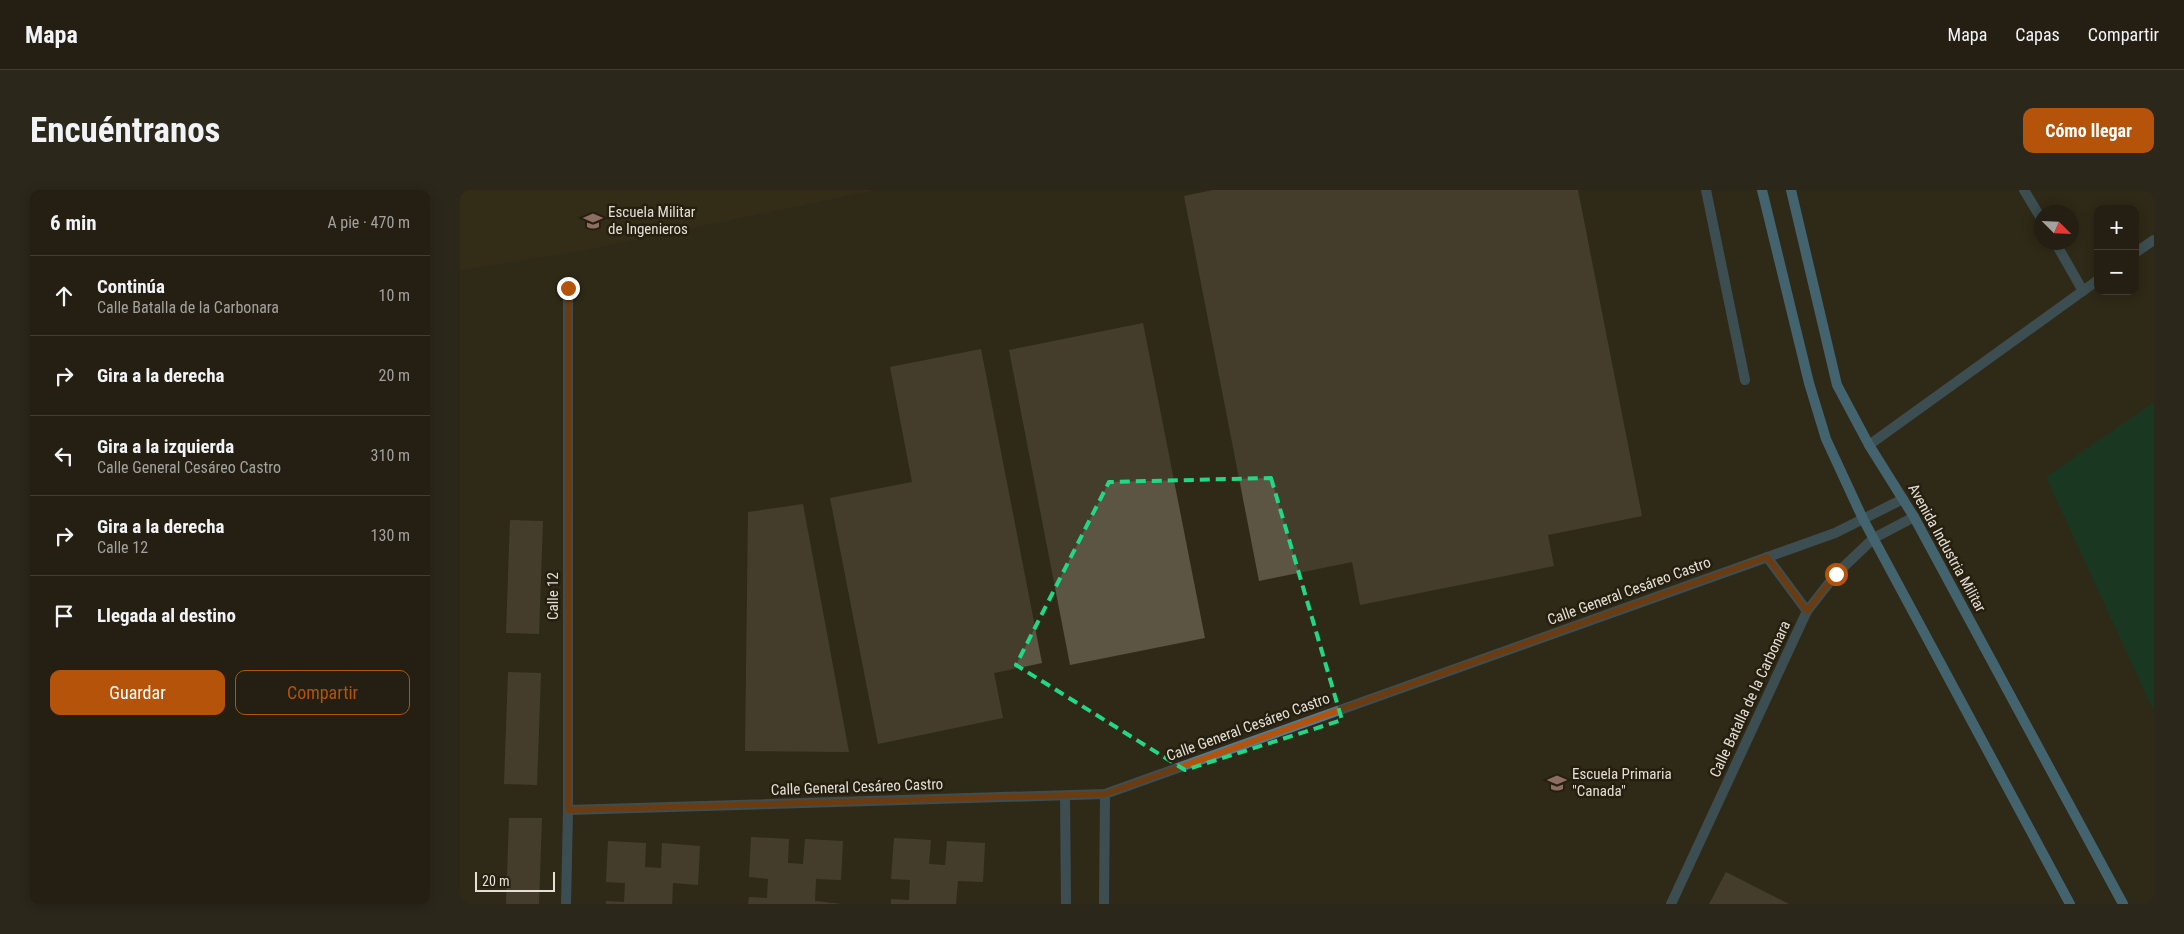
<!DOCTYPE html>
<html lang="es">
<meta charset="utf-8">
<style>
body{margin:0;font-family:"Roboto Condensed",sans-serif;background:#2c271b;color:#f1f3f6}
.controls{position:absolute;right:15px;top:15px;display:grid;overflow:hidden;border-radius:10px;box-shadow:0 2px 12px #0003}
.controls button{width:45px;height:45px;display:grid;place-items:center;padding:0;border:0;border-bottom:1px solid #413d32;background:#241f12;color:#f1f3f6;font:25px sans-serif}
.compass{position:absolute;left:1574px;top:15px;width:45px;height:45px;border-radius:50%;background:#241f12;box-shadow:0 2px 12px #0003;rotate:114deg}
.scale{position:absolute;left:15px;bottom:12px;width:80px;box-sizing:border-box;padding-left:5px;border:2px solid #e3dfd5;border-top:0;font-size:14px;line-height:18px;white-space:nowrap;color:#e3dfd5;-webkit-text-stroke:4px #261f0f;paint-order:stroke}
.stop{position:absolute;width:15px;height:15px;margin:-11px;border:4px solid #b45309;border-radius:50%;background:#fff}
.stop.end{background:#b45309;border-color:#fff;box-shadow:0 1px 5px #0008}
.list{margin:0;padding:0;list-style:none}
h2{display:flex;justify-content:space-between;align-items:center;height:65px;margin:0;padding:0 20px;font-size:21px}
h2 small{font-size:16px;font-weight:400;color:#a3a29f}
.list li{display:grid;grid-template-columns:32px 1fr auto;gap:15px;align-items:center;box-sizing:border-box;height:80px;padding:0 20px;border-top:1px solid #413d32}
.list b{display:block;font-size:19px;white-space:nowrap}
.list p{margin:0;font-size:16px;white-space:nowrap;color:#a3a29f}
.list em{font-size:16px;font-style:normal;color:#a3a29f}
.actions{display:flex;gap:10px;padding:15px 20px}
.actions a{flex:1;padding:11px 0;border:1px solid #b45309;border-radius:10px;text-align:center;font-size:18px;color:#b45309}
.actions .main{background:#b45309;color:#fff}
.icon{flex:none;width:28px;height:28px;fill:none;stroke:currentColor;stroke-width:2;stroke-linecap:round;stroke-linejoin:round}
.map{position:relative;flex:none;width:1694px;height:714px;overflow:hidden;border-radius:10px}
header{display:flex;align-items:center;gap:30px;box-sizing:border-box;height:70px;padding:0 25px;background:#241f12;border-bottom:1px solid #413d32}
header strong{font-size:24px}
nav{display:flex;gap:28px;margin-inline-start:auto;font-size:18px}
.intro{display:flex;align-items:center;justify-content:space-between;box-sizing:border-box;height:120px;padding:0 30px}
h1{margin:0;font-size:35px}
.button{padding:12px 22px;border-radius:10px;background:#b45309;color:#fff;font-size:18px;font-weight:700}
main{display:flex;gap:30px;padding:0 30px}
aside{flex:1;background:#241f12;border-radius:10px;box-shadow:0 2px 12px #0003}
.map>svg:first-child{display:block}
.built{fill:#382f17}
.green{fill:#00482e}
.building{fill:#5d5543}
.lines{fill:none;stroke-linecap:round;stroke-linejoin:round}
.service{stroke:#4d7b98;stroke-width:10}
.minor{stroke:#4d7b98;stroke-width:10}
.secondary{stroke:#5ba9d7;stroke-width:10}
.route{stroke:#b45309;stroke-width:6}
.marked{fill:none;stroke:#21d887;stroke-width:4;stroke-dasharray:10 6;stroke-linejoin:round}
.labels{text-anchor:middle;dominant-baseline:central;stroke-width:5;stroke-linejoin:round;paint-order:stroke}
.poi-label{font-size:15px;fill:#e3dfd5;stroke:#261f0f;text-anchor:start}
.street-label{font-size:15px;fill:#e3dfd5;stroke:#261f0f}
</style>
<header>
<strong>Mapa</strong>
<nav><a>Mapa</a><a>Capas</a><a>Compartir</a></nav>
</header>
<div class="intro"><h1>Encuéntranos</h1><a class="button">Cómo llegar</a></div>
<main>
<aside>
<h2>6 min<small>A pie · 470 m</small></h2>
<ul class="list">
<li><svg class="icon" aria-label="ahead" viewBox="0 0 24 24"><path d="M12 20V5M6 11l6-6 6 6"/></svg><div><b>Continúa</b><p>Calle Batalla de la Carbonara</p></div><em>10 m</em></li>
<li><svg class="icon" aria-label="right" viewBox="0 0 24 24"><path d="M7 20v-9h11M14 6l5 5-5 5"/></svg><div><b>Gira a la derecha</b></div><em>20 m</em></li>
<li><svg class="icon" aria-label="left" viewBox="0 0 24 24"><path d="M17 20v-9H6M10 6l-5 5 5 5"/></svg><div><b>Gira a la izquierda</b><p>Calle General Cesáreo Castro</p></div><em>310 m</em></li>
<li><svg class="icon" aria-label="right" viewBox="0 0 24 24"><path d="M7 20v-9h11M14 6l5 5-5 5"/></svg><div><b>Gira a la derecha</b><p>Calle 12</p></div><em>130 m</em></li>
<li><svg class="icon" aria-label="arrive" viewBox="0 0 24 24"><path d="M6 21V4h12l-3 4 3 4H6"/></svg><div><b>Llegada al destino</b></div></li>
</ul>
<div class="actions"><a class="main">Guardar</a><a>Compartir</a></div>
</aside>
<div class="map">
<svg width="1694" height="714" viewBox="0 0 1694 714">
<rect width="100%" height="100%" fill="#302918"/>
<path class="built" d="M 0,0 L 415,0 L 116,62 L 0,80 Z"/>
<path class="green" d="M 1694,212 L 1694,522 L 1586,287 Z"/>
<g class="building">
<path d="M 753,0 L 1118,0 L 1182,326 L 1088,345 L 1094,376 L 900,415 L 892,372 L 799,391 L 724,6 Z"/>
<path d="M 683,133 L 745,448 L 610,475 L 549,160 Z"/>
<path d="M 521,159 L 582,473 L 534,483 L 543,528 L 418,554 L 370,308 L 452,292 L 430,177 Z"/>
<path d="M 343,314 L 389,562 L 285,561 L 288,322 Z"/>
<path d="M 50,330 L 83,331 L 79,444 L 46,443 Z"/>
<path d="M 48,482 L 81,483 L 77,595 L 44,594 Z"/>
<path d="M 49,628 L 82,628 L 79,714 L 46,714 Z"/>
<path d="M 291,647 L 329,649 L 328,673 L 343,674 L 345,649 L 383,651 L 381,690 L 356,689 L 355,711 L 382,714 L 288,714 L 289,707 L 307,708 L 308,689 L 289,687 Z"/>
<path d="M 434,648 L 471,650 L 469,674 L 485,675 L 487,651 L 525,653 L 523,692 L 498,691 L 496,714 L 431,714 L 431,709 L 449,710 L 450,690 L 431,689 Z"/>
<path d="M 148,651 L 186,653 L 185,677 L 201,678 L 202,653 L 240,656 L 238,695 L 213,693 L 212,714 L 146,714 L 146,711 L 164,712 L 165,693 L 146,692 Z"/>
<path d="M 1266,682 L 1329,714 L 1249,714 Z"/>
</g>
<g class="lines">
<g class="service">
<path d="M 1246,0 L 1285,190"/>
<path d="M 1564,0 L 1582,30"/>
<path d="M 1595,52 L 1623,101"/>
<path d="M 1675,63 L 1694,50"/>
<path d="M 1409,255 L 1638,90"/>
</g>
<g class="minor">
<path d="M 1307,367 L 1347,421"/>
<path d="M 605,606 L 606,714"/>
<path d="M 108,620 L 645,604 L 1375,343 L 1443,309"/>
<path d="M 106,714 L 108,620 L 108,98"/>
<path d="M 644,714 L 645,604"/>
<path d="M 1211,714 L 1347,421 L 1376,384 L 1414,348 L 1454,327"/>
</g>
<g class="secondary">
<path d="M 1302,0 L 1349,193 L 1366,249 L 1403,329 L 1610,714"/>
<path d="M 1331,0 L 1377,195 L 1409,255 L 1454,327 L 1663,714"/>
</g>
</g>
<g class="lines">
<path class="route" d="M 108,98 L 108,620 L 645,604 L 1307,367 L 1347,421 L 1376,384"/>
</g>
<path d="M0 0H1694V714H0ZM 811,288 L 882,530 L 725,580 L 556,475 L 649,292 Z" fill="#302918" fill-opacity=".55" fill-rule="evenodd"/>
<path class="marked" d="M 811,288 L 882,530 L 725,580 L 556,475 L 649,292 Z"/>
<defs>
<g id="university-bare" transform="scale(1.5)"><path d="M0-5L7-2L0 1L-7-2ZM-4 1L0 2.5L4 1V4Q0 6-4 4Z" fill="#8d6e63" stroke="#261f0f" stroke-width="2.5" paint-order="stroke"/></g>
<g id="school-bare" transform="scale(1.5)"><path d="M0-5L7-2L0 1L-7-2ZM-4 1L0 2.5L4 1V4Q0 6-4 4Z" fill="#8d6e63" stroke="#261f0f" stroke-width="2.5" paint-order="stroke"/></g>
</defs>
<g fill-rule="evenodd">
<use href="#university-bare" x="133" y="31"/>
<use href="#school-bare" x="1097" y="593"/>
</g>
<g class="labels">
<g class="poi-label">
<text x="148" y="22">Escuela Militar<tspan x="148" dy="17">de Ingenieros</tspan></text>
<text x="1112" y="584">Escuela Primaria<tspan x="1112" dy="17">"Canada"</tspan></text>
</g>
<g class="street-label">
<text transform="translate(1487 358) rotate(61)">Avenida Industria Militar</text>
<text transform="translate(1169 401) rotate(-20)">Calle General Cesáreo Castro</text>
<text transform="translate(93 406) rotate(-90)">Calle 12</text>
<text transform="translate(1290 509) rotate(-65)">Calle Batalla de la Carbonara</text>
<text transform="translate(788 537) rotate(-20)">Calle General Cesáreo Castro</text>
<text transform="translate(397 597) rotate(-2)">Calle General Cesáreo Castro</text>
</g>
</g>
</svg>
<div class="controls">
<button>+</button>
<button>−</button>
</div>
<svg class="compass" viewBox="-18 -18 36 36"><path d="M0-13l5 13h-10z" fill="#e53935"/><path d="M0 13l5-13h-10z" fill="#a3a29f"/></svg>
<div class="scale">20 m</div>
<div class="stop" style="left:1376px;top:384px"></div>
<div class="stop end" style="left:108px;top:98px"></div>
</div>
</main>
